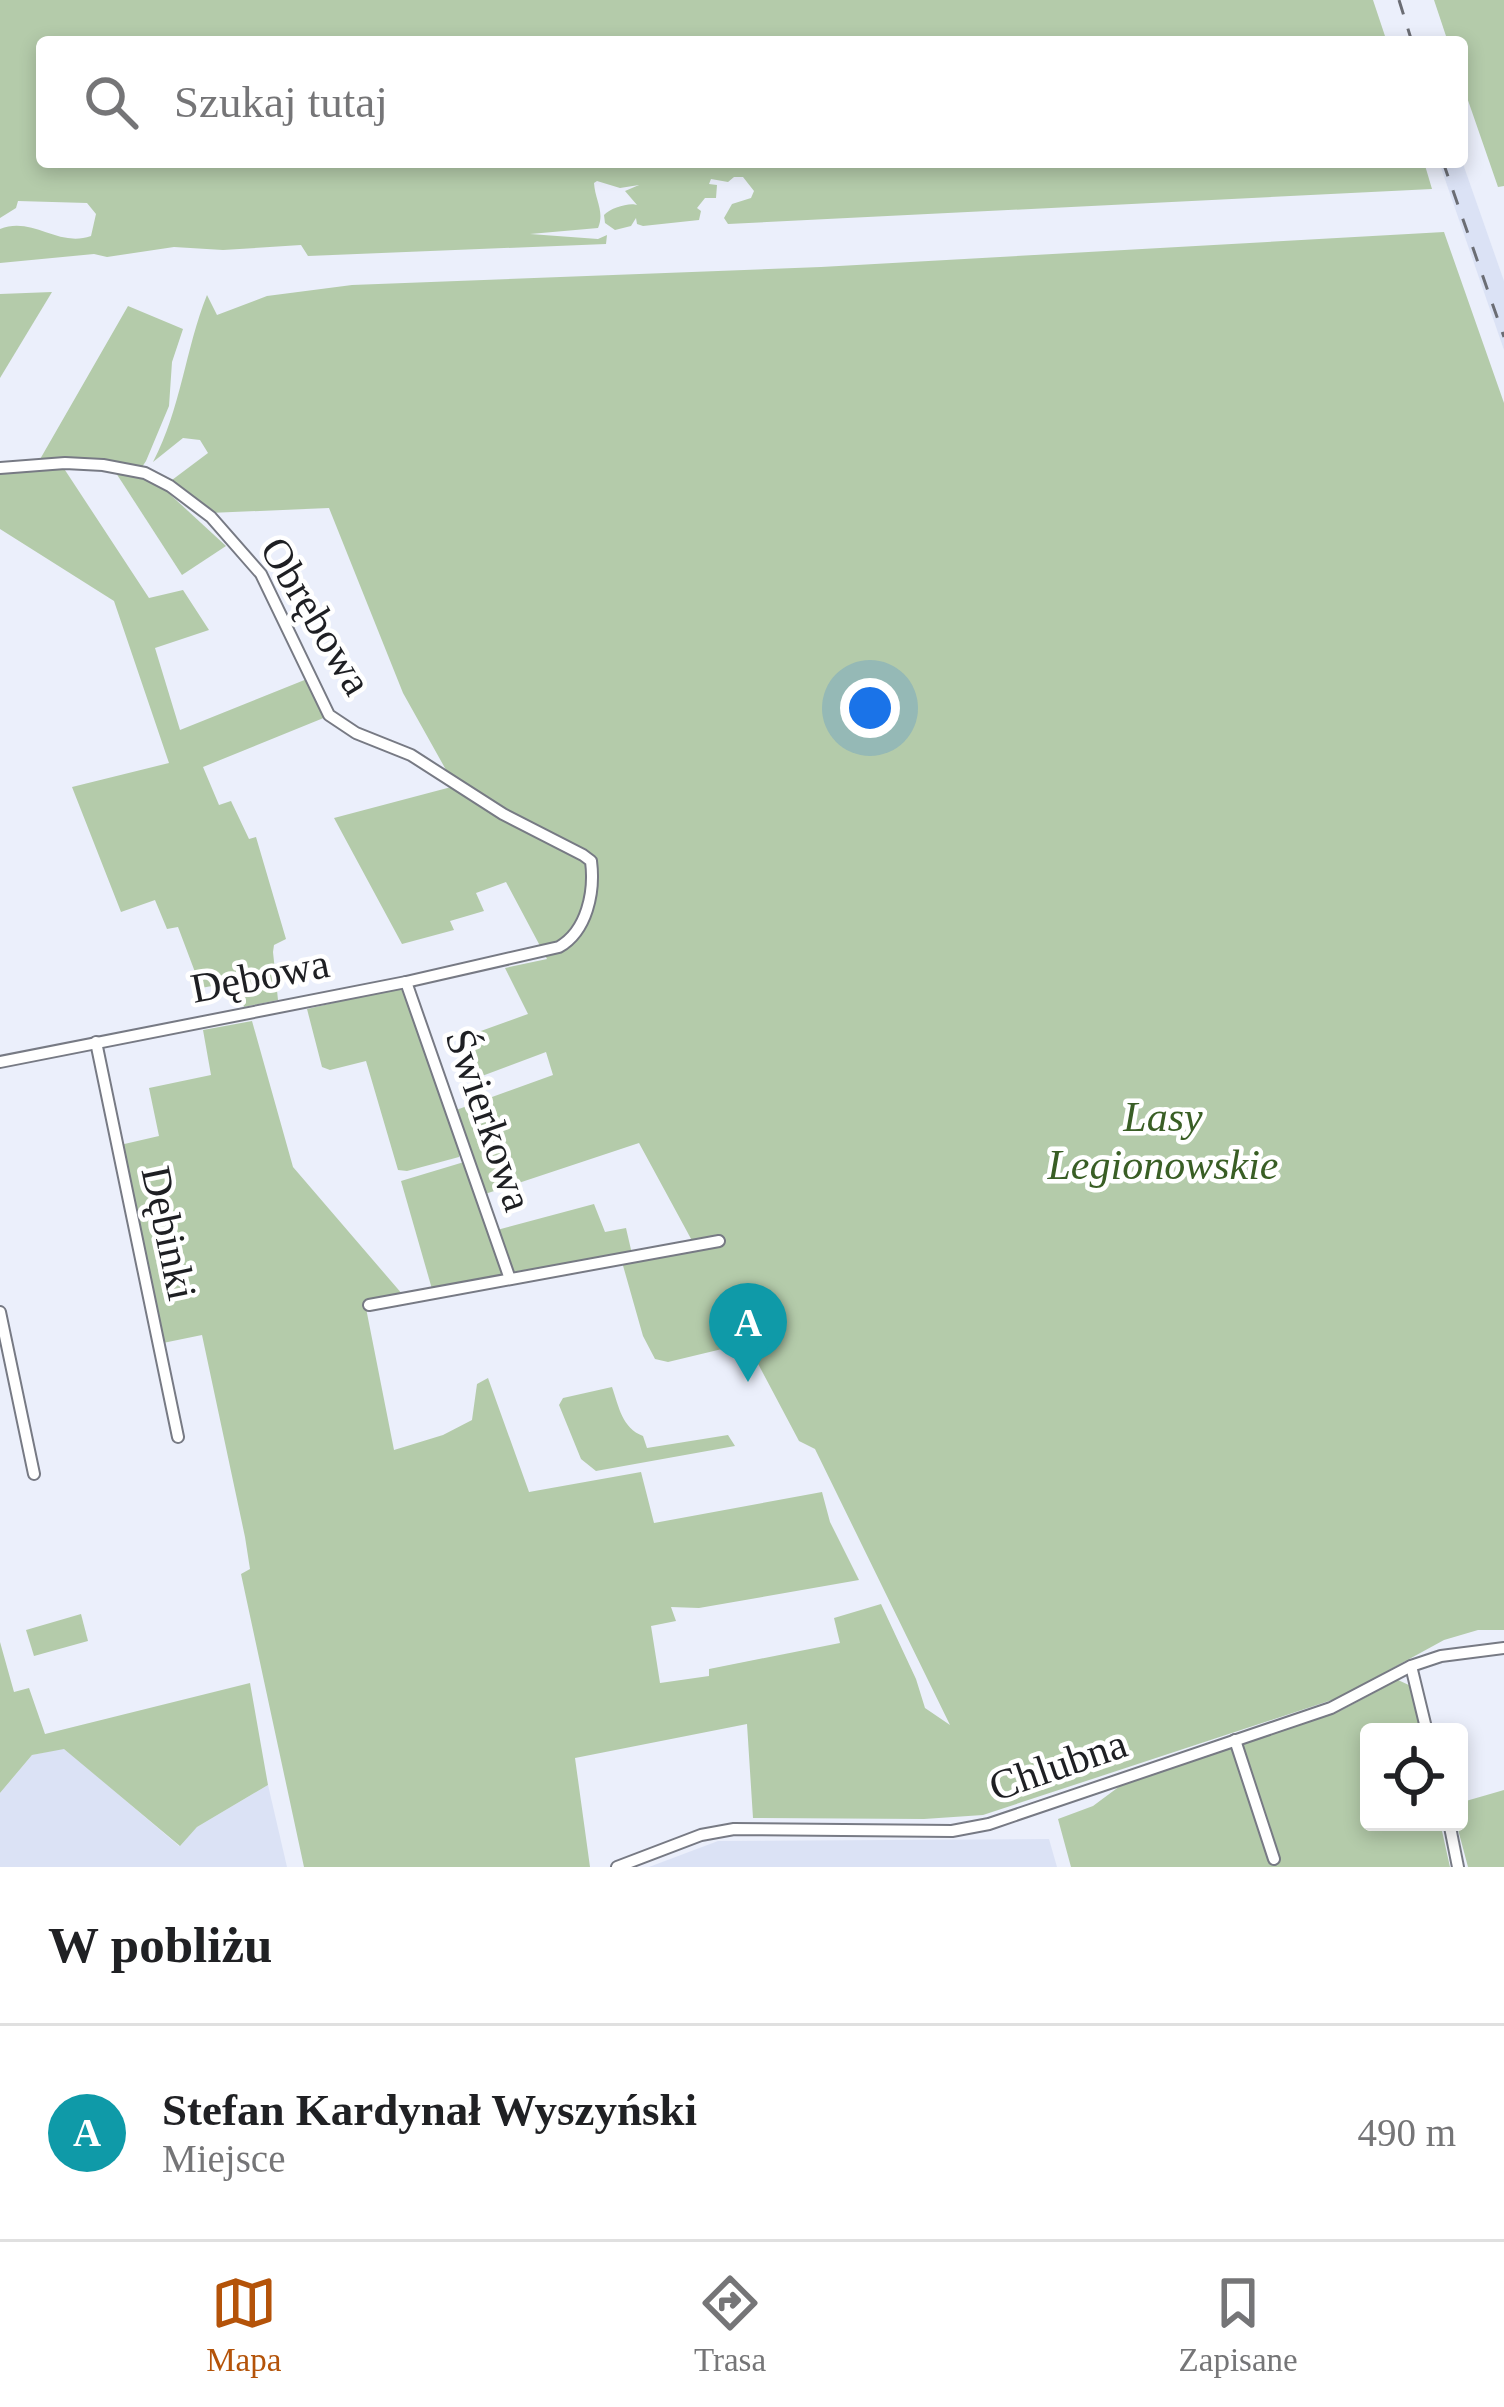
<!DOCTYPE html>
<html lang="pl">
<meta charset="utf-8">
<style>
body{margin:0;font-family:"Times New Roman",serif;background:#f2f2f2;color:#202124}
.controls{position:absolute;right:36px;bottom:36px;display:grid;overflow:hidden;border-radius:12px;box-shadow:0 6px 18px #0003}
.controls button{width:108px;height:108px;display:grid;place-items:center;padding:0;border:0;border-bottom:3px solid #e0e0e0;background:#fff;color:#202124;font:60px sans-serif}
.you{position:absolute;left:870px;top:708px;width:42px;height:42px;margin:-30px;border:9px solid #fff;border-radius:50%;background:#1a73e8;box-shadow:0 0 0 18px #1a73e833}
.badge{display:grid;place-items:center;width:78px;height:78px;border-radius:50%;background:#b45309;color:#fff;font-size:39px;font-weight:700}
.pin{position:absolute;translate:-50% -99px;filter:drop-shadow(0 3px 6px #0008)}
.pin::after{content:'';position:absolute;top:63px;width:42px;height:36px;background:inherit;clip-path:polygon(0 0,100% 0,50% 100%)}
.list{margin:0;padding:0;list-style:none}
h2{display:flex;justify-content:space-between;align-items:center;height:156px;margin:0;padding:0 48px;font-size:51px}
h2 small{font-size:39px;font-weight:400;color:#757577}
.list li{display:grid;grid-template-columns:78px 1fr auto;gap:36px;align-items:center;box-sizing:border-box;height:216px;padding:0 48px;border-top:3px solid #e0e0e0}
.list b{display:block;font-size:45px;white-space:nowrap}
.list p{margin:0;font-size:39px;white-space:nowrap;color:#757577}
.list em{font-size:39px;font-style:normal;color:#757577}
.icon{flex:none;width:66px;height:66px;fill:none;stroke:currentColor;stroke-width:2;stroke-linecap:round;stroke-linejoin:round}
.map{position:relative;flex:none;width:1504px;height:1867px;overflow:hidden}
.search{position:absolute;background:#fff;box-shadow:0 6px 18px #0003;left:36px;right:36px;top:36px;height:132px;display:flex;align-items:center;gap:30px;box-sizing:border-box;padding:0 42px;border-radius:12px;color:#757577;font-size:45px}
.sheet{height:372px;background:#fff}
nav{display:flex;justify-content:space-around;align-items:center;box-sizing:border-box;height:168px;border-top:3px solid #e0e0e0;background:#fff;font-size:33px;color:#757577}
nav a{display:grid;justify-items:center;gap:6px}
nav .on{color:#b45309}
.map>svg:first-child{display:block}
.built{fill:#dbe2f5}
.green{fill:#b4cbaa}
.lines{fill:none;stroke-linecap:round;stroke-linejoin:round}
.street-casing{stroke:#777a84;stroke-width:14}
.street{stroke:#fff;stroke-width:10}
.rail{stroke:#6b6d74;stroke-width:3;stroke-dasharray:15 15;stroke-linecap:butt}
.labels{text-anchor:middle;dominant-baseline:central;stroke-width:9;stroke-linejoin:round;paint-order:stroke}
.street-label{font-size:42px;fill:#1e1f23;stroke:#fff}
.park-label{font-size:42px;font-style:italic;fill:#395e25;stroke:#fff}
</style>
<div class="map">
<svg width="1504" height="1867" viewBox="0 0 1504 1867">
<rect width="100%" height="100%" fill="#ebeffb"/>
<g class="built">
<path d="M 1462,161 L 1504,281 L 1504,350 L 1439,162 Z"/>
<path d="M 64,1748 L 179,1846 L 197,1827 L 268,1785 L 287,1867 L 0,1867 L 0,1793 L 32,1755 Z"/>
<path d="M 1049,1839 L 1057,1867 L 649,1867 L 718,1841 Z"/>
</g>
<g class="green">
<path d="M 0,0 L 1373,0 L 1387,42 L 42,42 L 42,162 L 1424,162 L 1432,189 L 728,224 L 724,218 L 732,204 L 751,198 L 754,191 L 743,177 L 734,177 L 728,182 L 711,179 L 709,184 L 717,185 L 716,198 L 705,198 L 697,208 L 701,211 L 699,220 L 643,226 L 637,224 L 636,218 L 631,226 L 615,230 L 605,223 L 604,215 C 610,208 630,202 637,205 L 625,191 L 639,185 L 620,188 L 597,181 L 594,183 C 595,200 605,212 598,228 L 530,234 L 598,239 L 607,235 L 606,244 L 308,256 L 301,245 L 223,250 L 174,247 L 107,257 L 94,254 L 0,263 L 0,229 C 33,216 58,248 91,236 L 96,214 L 87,203 L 18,201 L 16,208 L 0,218 Z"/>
<path d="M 1434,0 L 1504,0 L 1504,186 L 1498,187 L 1462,83 L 1462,42 L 1448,42 Z"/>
<path d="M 1444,232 L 1504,403 L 1504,1630 L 1478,1630 L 1444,1640 L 1338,1698 L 983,1815 L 924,1819 L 753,1818 L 747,1724 L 575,1758 L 590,1867 L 304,1867 L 241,1574 L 250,1569 L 245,1537 L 202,1335 L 163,1343 L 120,1145 L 159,1136 L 149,1088 L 211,1075 L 203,1030 L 252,1021 L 293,1167 L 403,1295 L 365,1303 L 394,1450 L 443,1435 L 472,1420 L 477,1384 L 488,1378 L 529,1492 L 641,1472 L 654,1523 L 822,1492 L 830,1522 L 859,1580 L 699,1608 L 671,1607 L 676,1621 L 651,1626 L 660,1683 L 709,1676 L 709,1669 L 840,1643 L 834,1618 L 881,1604 L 916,1679 L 925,1708 L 950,1725 L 815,1449 L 799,1441 L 747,1343 L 668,1362 L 655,1359 L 643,1336 L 622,1262 L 696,1248 L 639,1143 L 485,1194 L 456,1110 L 553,1075 L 546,1052 L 482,1076 L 467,1036 L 528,1014 L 505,968 L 547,959 L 506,882 L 476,893 L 484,911 L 450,921 L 454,930 L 402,944 L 334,818 L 455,786 L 403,693 L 329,508 L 209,513 L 172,480 L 208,453 L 200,440 L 183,438 L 153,462 C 181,409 185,350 207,295 L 217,315 L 267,296 L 352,285 L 821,267 Z"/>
<path d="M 52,292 L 0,378 L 0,294 Z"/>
<path d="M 128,306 L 183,329 L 172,362 L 169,406 L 146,461 L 142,467 L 65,458 L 39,461 Z"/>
<path d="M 63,467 L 149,598 L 183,590 L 209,630 L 155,648 L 180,730 L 307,679 L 326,717 L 203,767 L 219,805 L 231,801 L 249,839 L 256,837 L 286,939 L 274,945 L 273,952 L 278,1000 L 244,1007 L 234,982 L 201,988 L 178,927 L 167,929 L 155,900 L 121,912 L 72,787 L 169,763 L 114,601 L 0,529 L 0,473 Z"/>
<path d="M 116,473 L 150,480 L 162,487 L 226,546 L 182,575 Z"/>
<path d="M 398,988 L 405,992 L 460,1153 L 459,1157 L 407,1171 L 398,1170 L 366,1061 L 330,1070 L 322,1067 L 307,1009 Z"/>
<path d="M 464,1162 L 504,1272 L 502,1277 L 432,1289 L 401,1181 Z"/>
<path d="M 594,1204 L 605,1232 L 626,1228 L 632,1254 L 511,1272 L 497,1230 Z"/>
<path d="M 612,1387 C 619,1407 622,1428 643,1436 L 647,1448 L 728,1435 L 735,1446 L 596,1471 L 581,1459 L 559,1405 L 563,1398 Z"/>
<path d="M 81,1614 L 88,1641 L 34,1656 L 26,1630 Z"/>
<path d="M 0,1642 L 14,1692 L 29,1688 L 45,1734 L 250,1683 L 268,1785 L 197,1827 L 180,1846 L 64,1749 L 32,1755 L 0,1793 Z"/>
<path d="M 1398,1680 L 1411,1686 L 1421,1732 L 1369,1732 L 1369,1822 L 1440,1822 L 1450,1867 L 1071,1867 L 1058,1819 L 1093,1806 L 1124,1783 L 1342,1710 Z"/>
<path d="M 1504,1790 L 1504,1867 L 1468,1867 L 1456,1822 L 1459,1822 L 1459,1803 Z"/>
</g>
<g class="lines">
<g class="street-casing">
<g id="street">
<path d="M 0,468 L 65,463 L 103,465 L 145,473 L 170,486 L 211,517 L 261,574 L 329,715 L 356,733 L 411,755 L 503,814 L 583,855 L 591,861 C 595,892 587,931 559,947 L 406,982 L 0,1062"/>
<path d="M 406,982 L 510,1279"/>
<path d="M 96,1042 L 178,1437"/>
<path d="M 369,1305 L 719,1241"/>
<path d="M 0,1312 L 34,1474"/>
<path d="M 1411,1666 L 1427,1732"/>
<path d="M 1235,1740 L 1274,1859"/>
<path d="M 1449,1822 L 1458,1867"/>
<path d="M 617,1867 L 701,1835 L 734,1829 L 952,1831 L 989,1824 L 1331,1708 L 1411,1666 L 1441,1656 L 1504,1648"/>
</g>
</g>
<use href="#street" class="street"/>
<g class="rail">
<path d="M 1399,0 L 1412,42"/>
<path d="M 1443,162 L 1504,337"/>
</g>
</g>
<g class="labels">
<g class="street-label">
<text transform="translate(316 616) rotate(59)">Obrębowa</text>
<text transform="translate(260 976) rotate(-11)">Dębowa</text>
<text transform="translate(489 1120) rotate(71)">Świerkowa</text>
<text transform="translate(169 1233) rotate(78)">Dębinki</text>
<text transform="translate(1058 1765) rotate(-19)">Chlubna</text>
</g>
<g class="park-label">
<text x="1163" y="1117">Lasy<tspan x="1163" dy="48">Legionowskie</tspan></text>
</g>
</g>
</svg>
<div class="controls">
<button><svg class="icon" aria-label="locate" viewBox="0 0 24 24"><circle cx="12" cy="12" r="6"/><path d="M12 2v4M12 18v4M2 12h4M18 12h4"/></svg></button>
</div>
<div class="you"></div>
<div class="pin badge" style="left:748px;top:1382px;background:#0f9aa8">A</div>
<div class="search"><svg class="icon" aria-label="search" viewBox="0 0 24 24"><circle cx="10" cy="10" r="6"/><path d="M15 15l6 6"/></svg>Szukaj tutaj</div>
</div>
<section class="sheet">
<h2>W pobliżu<small></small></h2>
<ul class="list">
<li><span class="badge" style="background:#0f9aa8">A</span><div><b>Stefan Kardynał Wyszyński</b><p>Miejsce</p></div><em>490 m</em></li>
</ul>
</section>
<nav>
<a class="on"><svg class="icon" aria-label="map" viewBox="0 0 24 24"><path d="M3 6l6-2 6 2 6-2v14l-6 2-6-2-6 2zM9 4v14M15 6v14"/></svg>Mapa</a>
<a><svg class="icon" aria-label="directions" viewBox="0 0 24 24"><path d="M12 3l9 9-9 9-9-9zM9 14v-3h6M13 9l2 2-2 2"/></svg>Trasa</a>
<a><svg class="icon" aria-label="saved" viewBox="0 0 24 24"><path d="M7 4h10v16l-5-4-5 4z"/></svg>Zapisane</a>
</nav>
